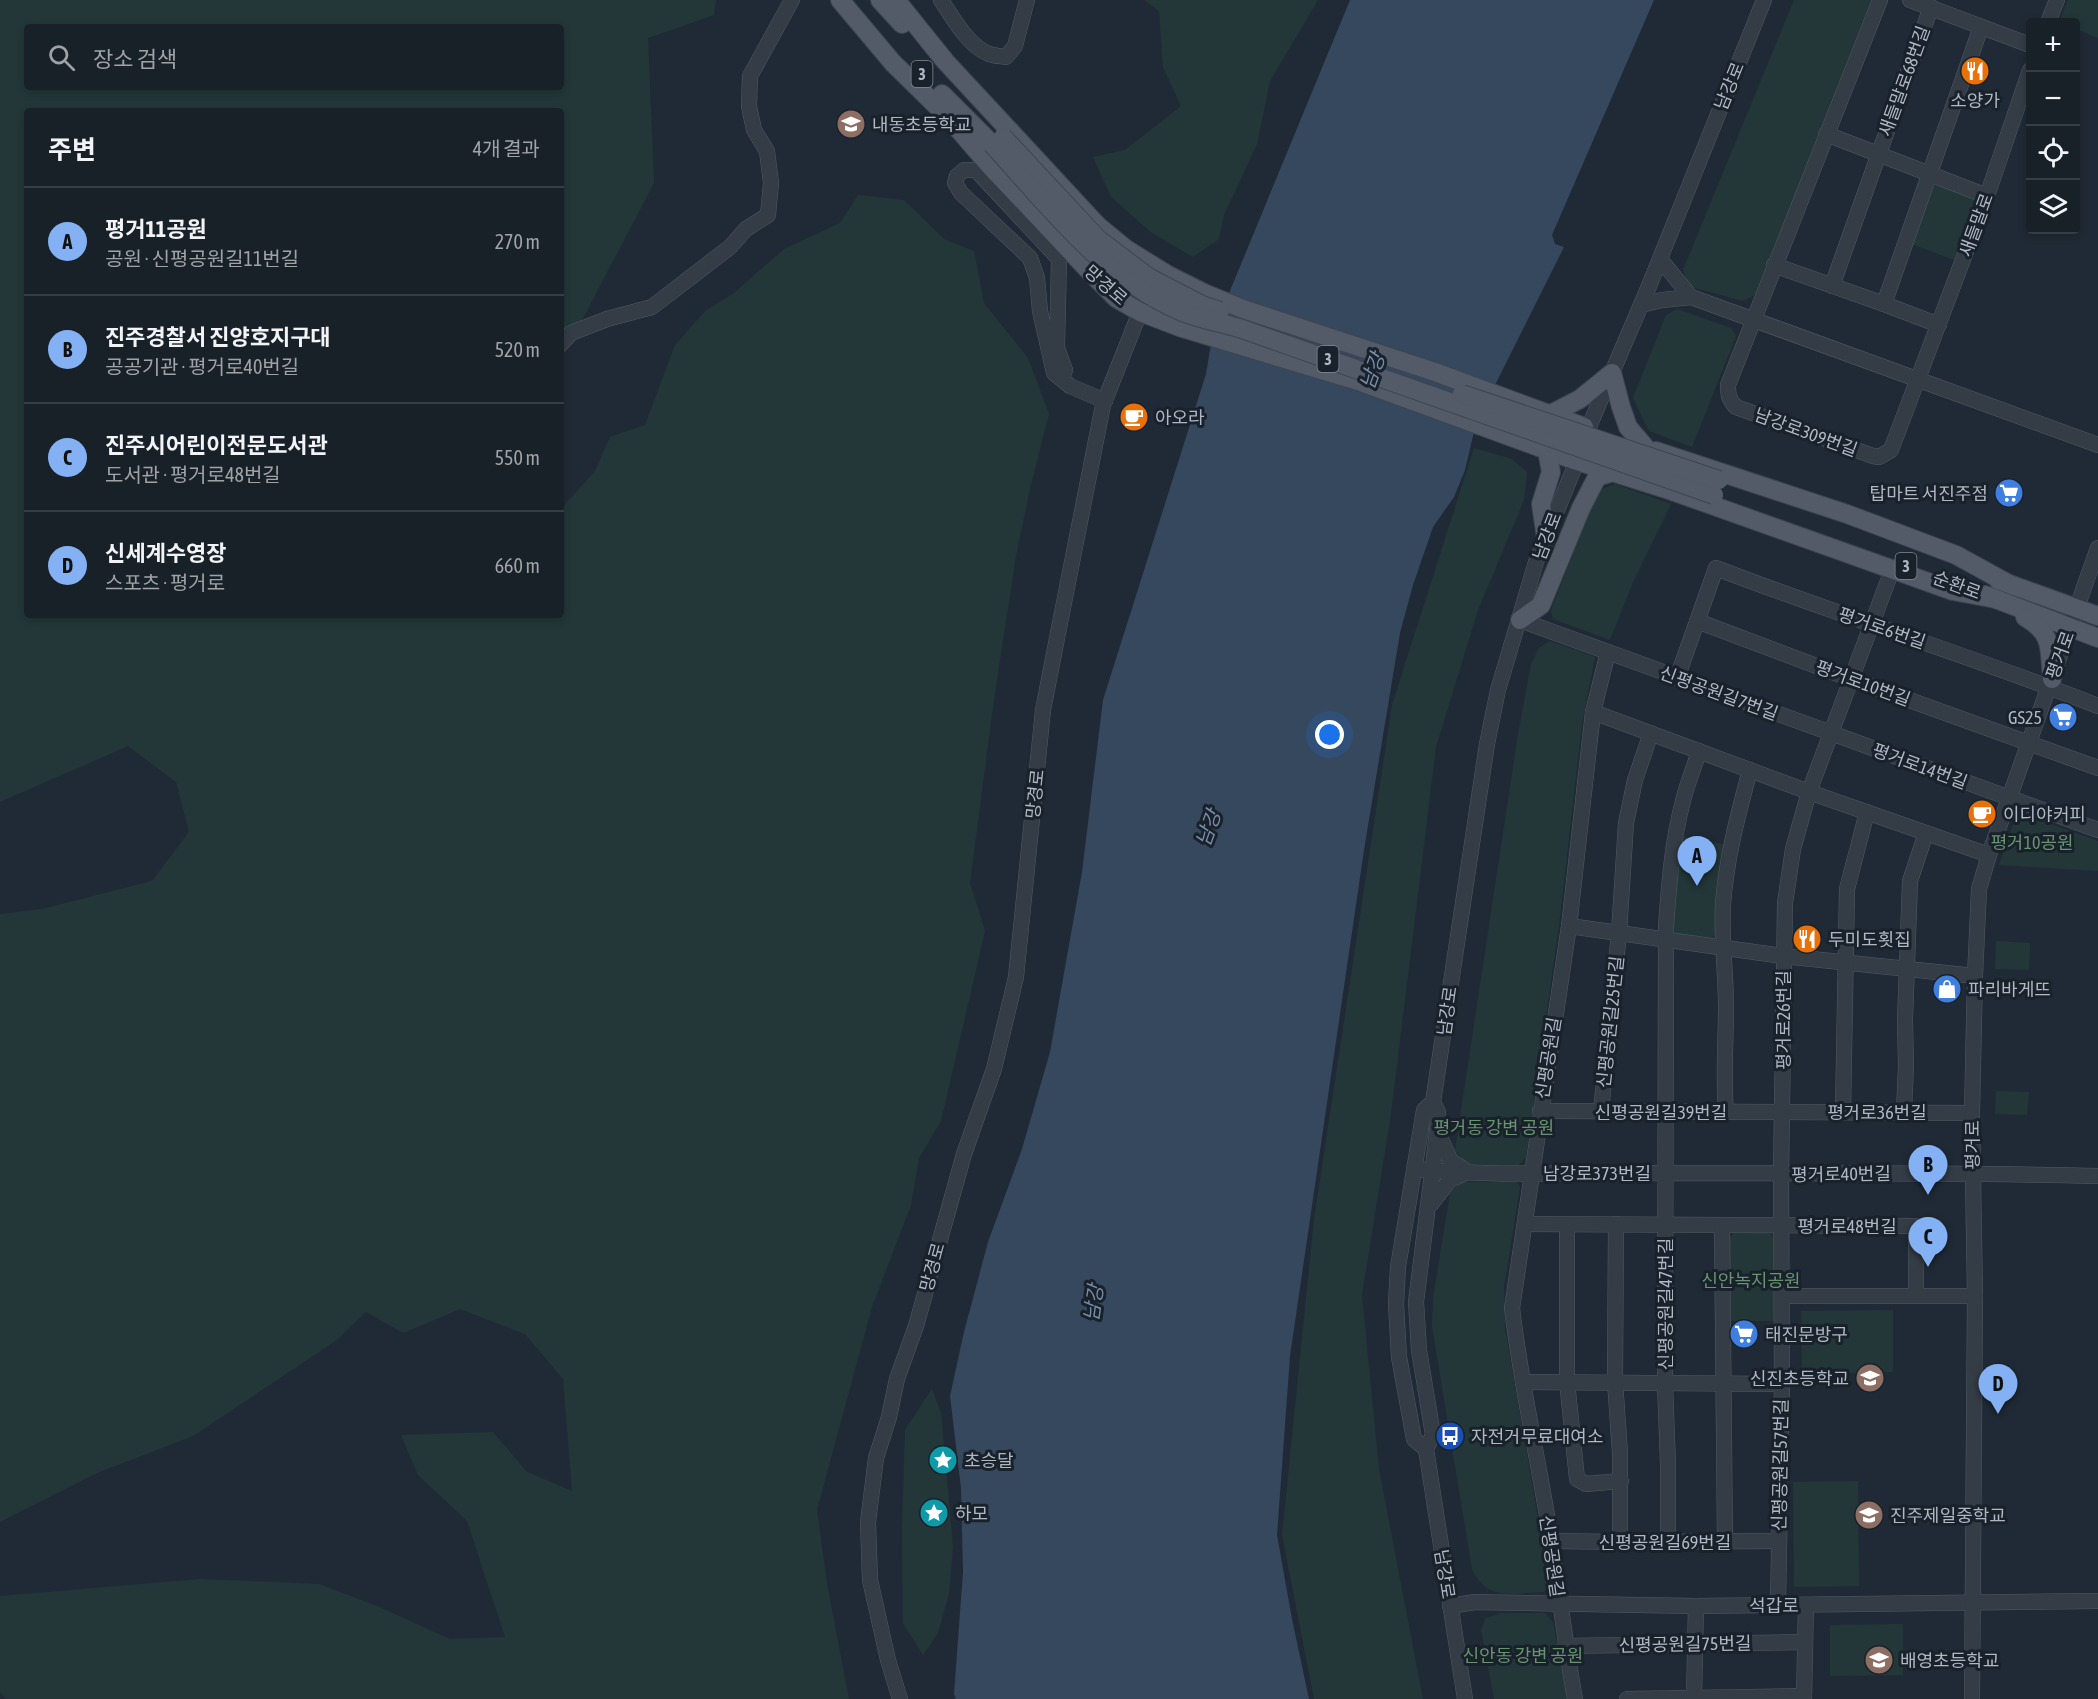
<!DOCTYPE html>
<html lang="ko">
<meta charset="utf-8">
<style>
body{margin:0;font-family:"Asap Condensed","Noto Sans KR",sans-serif;background:#212830;color:#f1f3f6}
.controls{position:absolute;right:18px;top:18px;display:grid;overflow:hidden;border-radius:6px;box-shadow:0 3px 9px #0003}
.controls button{width:54px;height:54px;display:grid;place-items:center;padding:0;border:0;border-bottom:2px solid #363e45;background:#182028;color:#f1f3f6;font:30px sans-serif}
.you{position:absolute;left:1330px;top:735px;width:21px;height:21px;margin:-15px;border:4px solid #fff;border-radius:50%;background:#1a73e8;box-shadow:0 0 0 9px #1a73e833}
.badge{display:grid;place-items:center;width:39px;height:39px;border-radius:50%;background:#83b1f3;color:#111;font-size:20px;font-weight:700}
.pin{position:absolute;translate:-50% -50px;filter:drop-shadow(0 2px 3px #0008)}
.pin::after{content:'';position:absolute;top:32px;width:21px;height:18px;background:inherit;clip-path:polygon(0 0,100% 0,50% 100%)}
.list{margin:0;padding:0;list-style:none}
h2{display:flex;justify-content:space-between;align-items:center;height:78px;margin:0;padding:0 24px;font-size:26px}
h2 small{font-size:20px;font-weight:400;color:#9fa3a8}
.list li{display:grid;grid-template-columns:39px 1fr auto;gap:18px;align-items:center;box-sizing:border-box;height:108px;padding:0 24px;border-top:2px solid #363e45}
.list b{display:block;font-size:22px;white-space:nowrap}
.list p{margin:0;font-size:20px;white-space:nowrap;color:#9fa3a8}
.list em{font-size:20px;font-style:normal;color:#9fa3a8}
.icon{flex:none;width:33px;height:33px;fill:none;stroke:currentColor;stroke-width:2;stroke-linecap:round;stroke-linejoin:round}
.map{position:relative;flex:none;width:2098px;height:1699px;overflow:hidden}
.search{position:absolute;background:#182028;box-shadow:0 3px 9px #0003;left:24px;top:24px;width:540px;height:66px;display:flex;align-items:center;gap:15px;box-sizing:border-box;padding:0 21px;border-radius:6px;color:#9fa3a8;font-size:22px}
.panel{position:absolute;background:#182028;box-shadow:0 3px 9px #0003;left:24px;top:108px;width:540px;height:510px;border-radius:6px}
.map>svg:first-child{display:block}
.green{fill:#233738;fill-rule:evenodd}
.water{fill:#36485e}
.lines{fill:none;stroke-linecap:round;stroke-linejoin:round}
.minor-casing{stroke:#515a64;stroke-width:16}
.major-casing{stroke:#3d4550;stroke-width:20}
.minor{stroke:#343c46;stroke-width:15}
.major{stroke:#525b67;stroke-width:18}
.major-bridge-casing{stroke:#3d4550;stroke-width:20;stroke-linecap:butt}
.major-bridge{stroke:#525b67;stroke-width:18}
.labels{text-anchor:middle;dominant-baseline:central;stroke-width:6;stroke-linejoin:round;paint-order:stroke}
.shield{fill:#19212b;stroke:#818a95;stroke-width:1.5}
.shield-label{font-size:16px;font-weight:bold;fill:#aeb7c3}
.street-label{font-size:18px;fill:#aeb7c3;stroke:#19212b}
.poi-label{font-size:18px;fill:#aeb7c3;stroke:#19212b;text-anchor:start}
.park-label{font-size:18px;fill:#679370;stroke:#19212b}
.water-label{font-size:20px;font-style:italic;fill:#778eaa;stroke:#19212b}
</style>
<div class="map">
<svg width="2098" height="1699" viewBox="0 0 2098 1699">
<rect width="100%" height="100%" fill="#202a36"/>
<g class="green">
<path d="M 0,0 L 716,0 L 714,15 L 648,38 L 654,183 L 582,320 L 561,339 L 561,111 L 27,111 L 27,615 L 561,615 L 561,509 L 595,471 L 610,437 L 645,425 L 675,345 L 705,311 L 734,293 L 784,249 L 840,223 L 858,195 L 904,200 L 944,239 L 974,251 L 984,303 L 1028,358 L 1049,414 L 1030,489 L 1016,556 L 994,699 L 970,883 L 985,931 L 941,1121 L 919,1158 L 911,1205 L 872,1307 L 817,1510 L 827,1583 L 849,1699 L 7,1699 L 0,1693 L 0,1596 L 200,1579 L 319,1584 L 377,1606 L 450,1639 L 505,1637 L 467,1521 L 418,1475 L 401,1435 L 493,1432 L 527,1472 L 572,1491 L 563,1379 L 525,1334 L 460,1309 L 403,1333 L 366,1312 L 337,1340 L 193,1436 L 97,1473 L 0,1522 L 0,914 L 42,909 L 152,881 L 189,832 L 176,782 L 128,746 L 0,802 ZM 27,27 L 561,27 L 561,87 L 27,87 Z"/>
<path d="M 1144,0 L 1318,0 L 1270,81 L 1257,144 L 1224,215 L 1219,239 L 1193,257 L 1152,233 L 1111,197 L 1093,157 L 1125,150 L 1181,106 L 1163,67 L 1159,11 Z"/>
<path d="M 1794,0 L 1871,0 L 1755,295 L 1742,301 L 1689,286 L 1683,270 Z"/>
<path d="M 2068,0 L 2098,0 L 2098,38 L 2076,29 L 2076,22 L 2059,22 Z"/>
<path d="M 1940,183 L 1973,194 L 1975,204 L 1954,260 L 1909,243 L 1930,188 Z"/>
<path d="M 1677,309 L 1731,328 L 1736,336 L 1692,447 L 1649,431 L 1633,398 L 1666,315 Z"/>
<path d="M 1474,448 L 1512,459 L 1527,472 L 1524,500 L 1478,610 L 1436,747 L 1391,1114 L 1362,1295 L 1379,1469 L 1423,1699 L 1314,1699 L 1282,1535 L 1314,1219 L 1392,705 Z"/>
<path d="M 1615,484 L 1671,504 L 1633,582 L 1610,640 L 1553,619 L 1551,610 L 1593,503 L 1602,489 Z"/>
<path d="M 1550,641 L 1595,657 L 1582,724 L 1559,926 L 1526,1157 L 1518,1166 L 1466,1164 L 1455,1150 L 1518,734 L 1531,664 L 1539,648 Z"/>
<path d="M 2026,815 L 2098,841 L 2098,871 L 1999,865 L 2015,819 Z"/>
<path d="M 1682,836 L 1726,845 L 1717,933 L 1713,938 L 1674,934 L 1671,928 Z"/>
<path d="M 1996,941 L 2030,943 L 2029,970 L 1995,969 Z"/>
<path d="M 1996,1091 L 2029,1092 L 2027,1115 L 1995,1114 Z"/>
<path d="M 1509,1181 L 1516,1181 L 1520,1187 L 1504,1288 L 1505,1329 L 1535,1500 L 1548,1587 L 1544,1592 C 1513,1593 1487,1602 1472,1569 L 1432,1326 L 1433,1298 L 1450,1193 L 1461,1182 Z"/>
<path d="M 1734,1232 L 1769,1232 L 1774,1239 L 1774,1321 L 1728,1321 L 1729,1239 Z"/>
<path d="M 1893,1310 L 1893,1372 L 1802,1374 L 1801,1311 Z"/>
<path d="M 932,1389 L 941,1413 L 953,1546 L 949,1593 L 938,1633 L 923,1655 L 903,1623 L 902,1526 L 905,1430 Z"/>
<path d="M 1858,1481 L 1859,1586 L 1794,1587 L 1793,1482 Z"/>
<path d="M 1501,1613 L 1545,1613 L 1553,1622 L 1567,1699 L 1494,1699 L 1481,1629 L 1486,1618 Z"/>
<path d="M 1903,1624 L 1903,1675 L 1830,1676 L 1830,1625 Z"/>
</g>
<path class="water" d="M 1350,0 L 1654,0 L 1552,235 L 1555,244 L 1564,247 L 1476,423 L 1465,470 L 1454,497 L 1433,527 L 1413,585 L 1400,633 L 1364,850 L 1290,1356 L 1277,1535 L 1292,1619 L 1309,1699 L 956,1699 L 954,1694 L 963,1572 L 961,1488 L 950,1396 L 964,1332 L 988,1242 L 1022,1149 L 1050,1052 L 1082,872 L 1103,700 L 1206,374 L 1213,332 Z"/>
<g class="lines">
<g class="minor-casing">
<g id="minor">
<path d="M 941,0 C 952,17 968,45 987,53 C 993,56 1000,56 1006,57 L 1015,46 L 1027,0"/>
<path d="M 1880,0 L 1728,385 C 1728,395 1729,400 1736,407 L 1873,456 L 1879,457 L 1891,450 L 1987,196 L 2030,70"/>
<path d="M 1910,0 L 2030,45"/>
<path d="M 2048,22 L 2057,0"/>
<path d="M 1826,134 L 1987,196"/>
<path d="M 1660,259 L 1691,297"/>
<path d="M 1774,265 L 1884,304"/>
<path d="M 1832,286 L 1931,7"/>
<path d="M 1641,305 L 1662,300 L 1691,297 L 2098,445"/>
<path d="M 1939,325 L 1884,304 L 1981,27"/>
<path d="M 561,344 L 571,333 L 607,319 L 652,307 L 730,247 L 746,229 L 768,215 L 771,183 L 767,151 L 754,130 L 749,106 L 750,76 L 792,0"/>
<path d="M 1062,378 L 1065,370 L 1057,348 L 1059,259 L 976,170 L 964,170 L 957,176 L 955,183 L 961,193 L 1030,258 L 1037,278 L 1040,311 L 1054,373 L 1070,386 L 1105,401"/>
<path d="M 1520,620 L 2098,830"/>
<path d="M 1697,621 L 1851,679 L 2098,768"/>
<path d="M 1677,678 L 1716,568 C 1843,617 1972,656 2098,706"/>
<path d="M 1593,712 L 1809,792 L 1989,855"/>
<path d="M 1569,926 L 1783,956 L 1975,976"/>
<path d="M 1540,1111 L 1972,1113"/>
<path d="M 1601,1111 L 1619,933 L 1626,823 L 1635,780 L 1651,733"/>
<path d="M 1904,1111 L 1906,1066 L 1905,1020 L 1910,881 L 1926,833"/>
<path d="M 1726,1112 C 1723,1077 1726,1042 1726,1006 C 1726,973 1721,939 1723,905 C 1726,859 1738,815 1750,770"/>
<path d="M 1843,1112 L 1847,889 L 1867,812"/>
<path d="M 1438,1133 L 1451,1161 L 1465,1170"/>
<path d="M 1414,1169 C 1489,1176 1565,1173 1640,1173 C 1793,1174 1946,1172 2098,1176"/>
<path d="M 1431,1204 L 1450,1180 L 1465,1173"/>
<path d="M 1525,1224 L 1916,1226 L 1916,1295"/>
<path d="M 1567,1224 L 1567,1381 L 1577,1479 L 1586,1484 L 1621,1481"/>
<path d="M 1616,1224 L 1615,1381 L 1620,1453 L 1620,1542"/>
<path d="M 1722,1226 L 1725,1542"/>
<path d="M 1782,1296 L 1975,1296"/>
<path d="M 1523,1382 L 1782,1384"/>
<path d="M 1426,1449 L 1414,1439 L 1399,1357 L 1396,1304 L 1398,1267 L 1424,1110 L 1433,1102"/>
<path d="M 1552,1541 L 1620,1542 L 1778,1541"/>
<path d="M 1668,1542 L 1668,1465 L 1665,1383 L 1666,927 C 1669,884 1672,842 1683,801 C 1687,784 1694,768 1699,751"/>
<path d="M 1778,1605 L 1782,1384 L 1781,1175 L 1785,903 L 1793,849 L 1809,792 L 1892,570"/>
<path d="M 1450,1606 L 1475,1602 L 1696,1606 L 2098,1601"/>
<path d="M 1565,1646 L 1805,1642"/>
<path d="M 900,1699 L 888,1660 L 870,1580 L 868,1522 L 876,1458 L 889,1417 L 897,1379 L 916,1326 L 964,1154 L 994,1069 L 1016,977 L 1043,710 L 1059,628 L 1103,405 L 1140,312"/>
<path d="M 1465,1699 L 1426,1449 L 1433,1435 L 1419,1350 L 1416,1302 L 1437,1133 L 1438,1112 L 1433,1102 L 1487,744 L 1498,690 L 1536,562 L 1577,461 L 1588,429 L 1649,286 L 1764,0"/>
<path d="M 1575,1699 C 1565,1646 1560,1593 1551,1540 C 1539,1462 1521,1386 1512,1308 L 1569,926 L 1593,712 L 1608,652"/>
<path d="M 1627,1699 L 1804,1696"/>
<path d="M 1694,1699 L 1696,1606"/>
<path d="M 1804,1699 L 1806,1605"/>
<path d="M 1972,1699 L 1975,1296 L 1972,1113 L 1975,976 L 1979,889 L 1989,855 L 2098,548"/>
</g>
</g>
<g class="major-casing">
<g id="major">
<path d="M 840,0 L 893,63 L 947,116 L 991,167 L 1092,274 L 1116,298 L 1140,312 L 1182,328 L 1361,382 L 1577,461 L 1672,491 L 1953,591 L 1996,599"/>
<path d="M 880,0 L 902,24"/>
<path d="M 896,0 L 945,61 L 1098,226 L 1126,249 L 1168,275 L 1204,293 L 1243,309 L 1435,372 L 1584,427"/>
<path d="M 942,94 L 992,144"/>
<path d="M 1551,414 L 1580,399 L 1612,373 L 1621,407 L 1628,427 L 1645,447"/>
<path d="M 1656,451 L 1847,514 L 1956,555 L 2007,583"/>
<path d="M 1546,538 L 1541,504 L 1551,472 L 1547,450"/>
<path d="M 1998,580 L 2098,616"/>
<path d="M 1985,595 L 2098,638"/>
<path d="M 2025,617 C 2054,634 2049,649 2052,679"/>
<path d="M 1520,620 L 1541,605 L 1581,508 L 1597,477 L 1613,472"/>
</g>
</g>
<use href="#minor" class="minor"/>
<use href="#major" class="major"/>
<g class="major-bridge-casing">
<g id="major-bridge">
<path d="M 1003,137 L 1098,239 L 1148,277 L 1202,305 L 1220,311"/>
<path d="M 992,144 C 1049,207 1101,276 1180,311 C 1199,319 1222,323 1242,329 L 1714,495"/>
<path d="M 1462,394 L 1719,480"/>
</g>
</g>
<use href="#major-bridge" class="major-bridge"/>
</g>
<defs>
<g id="restaurant-disc" transform="scale(1.5)"><circle r="9.5" fill="#e8710a" stroke="#19212b"/><path d="M-5-6h1v4h1v-4h1v4h1v-4h1v5L-1.5 .5V6h-2V.5L-5-1ZM5-6V6H3V1.5H1.5Q1.5-4 5-6Z" fill="#fff"/></g>
<g id="school-disc" transform="scale(1.5)"><circle r="9.5" fill="#8d6e63" stroke="#19212b"/><path d="M0-5L7-2L0 1L-7-2ZM-4 1L0 2.5L4 1V4Q0 6-4 4Z" fill="#fff"/></g>
<g id="cafe-disc" transform="scale(1.5)"><circle r="9.5" fill="#e8710a" stroke="#19212b"/><path d="M-5.5-4.5H6V0H3Q3 3.5 0 3.5H-2.5Q-5.5 3.5-5.5 0ZM3-3.2v2h1.7v-2ZM-6 4.5H4V6H-6Z" fill="#fff"/></g>
<g id="supermarket-disc" transform="scale(1.5)"><circle r="9.5" fill="#3f7fe0" stroke="#19212b"/><path d="M-6-5.5h2.5l.6 2H6L4.5 2H-2.5L-4.4-4H-6ZM-1.5 3.2a1.3 1.3 0 1 0 .1 0ZM3 3.2a1.3 1.3 0 1 0 .1 0Z" fill="#fff"/></g>
<g id="shop-disc" transform="scale(1.5)"><circle r="9.5" fill="#3f7fe0" stroke="#19212b"/><path d="M-5-2.5h2.3a2.7 3.5 0 0 1 5.4 0H5L5.5 6h-11ZM-1.5-2.5h3a1.5 2.3 0 0 0-3 0Z" fill="#fff"/></g>
<g id="bus-disc" transform="scale(1.5)"><circle r="9.5" fill="#1a4fb4" stroke="#19212b"/><path d="M-5-6H5V4H4V6H2V4H-2V6H-4V4H-5ZM-3.5-4V0h7V-4ZM-3.5 1.2v1.5H-2V1.2ZM2 1.2v1.5H3.5V1.2Z" fill="#fff"/></g>
<g id="sight-disc" transform="scale(1.5)"><circle r="9.5" fill="#0f9aa8" stroke="#19212b"/><path d="M0-6L1.8-2.2L6-1.7L2.9 1.2L3.7 5.4L0 3.3L-3.7 5.4L-2.9 1.2L-6-1.7L-1.8-2.2Z" fill="#fff"/></g>
</defs>
<g fill-rule="evenodd">
<use href="#restaurant-disc" x="1975" y="71"/>
<use href="#school-disc" x="851" y="124"/>
<use href="#cafe-disc" x="1134" y="417"/>
<use href="#supermarket-disc" x="2009" y="493"/>
<use href="#supermarket-disc" x="2063" y="717"/>
<use href="#cafe-disc" x="1982" y="814"/>
<use href="#restaurant-disc" x="1807" y="939"/>
<use href="#shop-disc" x="1947" y="989"/>
<use href="#supermarket-disc" x="1744" y="1334"/>
<use href="#school-disc" x="1870" y="1378"/>
<use href="#bus-disc" x="1450" y="1436"/>
<use href="#sight-disc" x="943" y="1460"/>
<use href="#sight-disc" x="934" y="1513"/>
<use href="#school-disc" x="1869" y="1515"/>
<use href="#school-disc" x="1879" y="1660"/>
</g>
<g class="labels">
<g class="shield">
<rect x="911.5" y="61" width="21" height="26" rx="4.5"/>
<rect x="1317.5" y="346" width="21" height="26" rx="4.5"/>
<rect x="1895.5" y="553" width="21" height="26" rx="4.5"/>
</g>
<g class="shield-label">
<text x="922" y="74">3</text>
<text x="1328" y="359">3</text>
<text x="1906" y="566">3</text>
</g>
<g class="street-label">
<text transform="translate(1904 81) rotate(-70)">새들말로68번길</text>
<text transform="translate(1729 86) rotate(-68)">남강로</text>
<text transform="translate(1976 225) rotate(-70)">새들말로</text>
<text transform="translate(1106 285) rotate(41)">망경로</text>
<text transform="translate(1806 432) rotate(20)">남강로309번길</text>
<text transform="translate(1547 536) rotate(-69)">남강로</text>
<text transform="translate(1957 585) rotate(20)">순환로</text>
<text transform="translate(1882 628) rotate(19)">평거로6번길</text>
<text transform="translate(2060 655) rotate(-70)">평거로</text>
<text transform="translate(1863 683) rotate(20)">평거로10번길</text>
<text transform="translate(1719 693) rotate(20)">신평공원길7번길</text>
<text transform="translate(1920 766) rotate(20)">평거로14번길</text>
<text transform="translate(1035 794) rotate(-84)">망경로</text>
<text transform="translate(1447 1011) rotate(-82)">남강로</text>
<text transform="translate(1783 1020) rotate(-90)">평거로26번길</text>
<text transform="translate(1610 1022) rotate(-84)">신평공원길25번길</text>
<text transform="translate(1548 1058) rotate(-81)">신평공원길</text>
<text x="1661" y="1112">신평공원길39번길</text>
<text x="1877" y="1112">평거로36번길</text>
<text transform="translate(1972 1145) rotate(-90)">평거로</text>
<text x="1597" y="1173">남강로373번길</text>
<text transform="translate(1841 1174) rotate(-1)">평거로40번길</text>
<text x="1847" y="1226">평거로48번길</text>
<text transform="translate(932 1267) rotate(-75)">망경로</text>
<text transform="translate(1665 1304) rotate(-90)">신평공원길47번길</text>
<text transform="translate(1780 1465) rotate(-89)">신평공원길57번길</text>
<text x="1665" y="1542">신평공원길69번길</text>
<text transform="translate(1552 1556) rotate(82)">신평공원길</text>
<text transform="translate(1445 1574) rotate(81)">남강로</text>
<text x="1774" y="1605">석갑로</text>
<text transform="translate(1685 1644) rotate(-1)">신평공원길75번길</text>
</g>
<g class="poi-label">
<text x="1975" y="100" text-anchor="middle">소양가</text>
<text x="872" y="124">내동초등학교</text>
<text x="1155" y="417">아오라</text>
<text x="1988" y="493" text-anchor="end">탑마트 서진주점</text>
<text x="2042" y="717" text-anchor="end">GS25</text>
<text x="2003" y="814">이디야커피</text>
<text x="1828" y="939">두미도횟집</text>
<text x="1968" y="989">파리바게뜨</text>
<text x="1765" y="1334">태진문방구</text>
<text x="1849" y="1378" text-anchor="end">신진초등학교</text>
<text x="1471" y="1436">자전거무료대여소</text>
<text x="964" y="1460">초승달</text>
<text x="955" y="1513">하모</text>
<text x="1890" y="1515">진주제일중학교</text>
<text x="1900" y="1660">배영초등학교</text>
</g>
<g class="park-label">
<text x="2032" y="842">평거10공원</text>
<text x="1494" y="1127">평거동 강변 공원</text>
<text x="1751" y="1280">신안녹지공원</text>
<text x="1523" y="1655">신안동 강변 공원</text>
</g>
<g class="water-label">
<text transform="translate(1372 371) rotate(-70)">남강</text>
<text transform="translate(1208 828) rotate(-70)">남강</text>
<text transform="translate(1093 1303) rotate(-82)">남강</text>
</g>
</g>
</svg>
<div class="controls">
<button>+</button>
<button>−</button>
<button><svg class="icon" aria-label="locate" viewBox="0 0 24 24"><circle cx="12" cy="12" r="6"/><path d="M12 2v4M12 18v4M2 12h4M18 12h4"/></svg></button>
<button><svg class="icon" aria-label="layers" viewBox="0 0 24 24"><path d="M12 4l9 5-9 5-9-5zM3 14l9 5 9-5"/></svg></button>
</div>
<div class="you"></div>
<div class="pin badge" style="left:1697px;top:886px">A</div>
<div class="pin badge" style="left:1928px;top:1195px">B</div>
<div class="pin badge" style="left:1928px;top:1267px">C</div>
<div class="pin badge" style="left:1998px;top:1414px">D</div>
<div class="search"><svg class="icon" aria-label="search" viewBox="0 0 24 24"><circle cx="10" cy="10" r="6"/><path d="M15 15l6 6"/></svg>장소 검색</div>
<section class="panel">
<h2>주변<small>4개 결과</small></h2>
<ul class="list">
<li><span class="badge">A</span><div><b>평거11공원</b><p>공원 · 신평공원길11번길</p></div><em>270 m</em></li>
<li><span class="badge">B</span><div><b>진주경찰서 진양호지구대</b><p>공공기관 · 평거로40번길</p></div><em>520 m</em></li>
<li><span class="badge">C</span><div><b>진주시어린이전문도서관</b><p>도서관 · 평거로48번길</p></div><em>550 m</em></li>
<li><span class="badge">D</span><div><b>신세계수영장</b><p>스포츠 · 평거로</p></div><em>660 m</em></li>
</ul>
</section>
</div>
